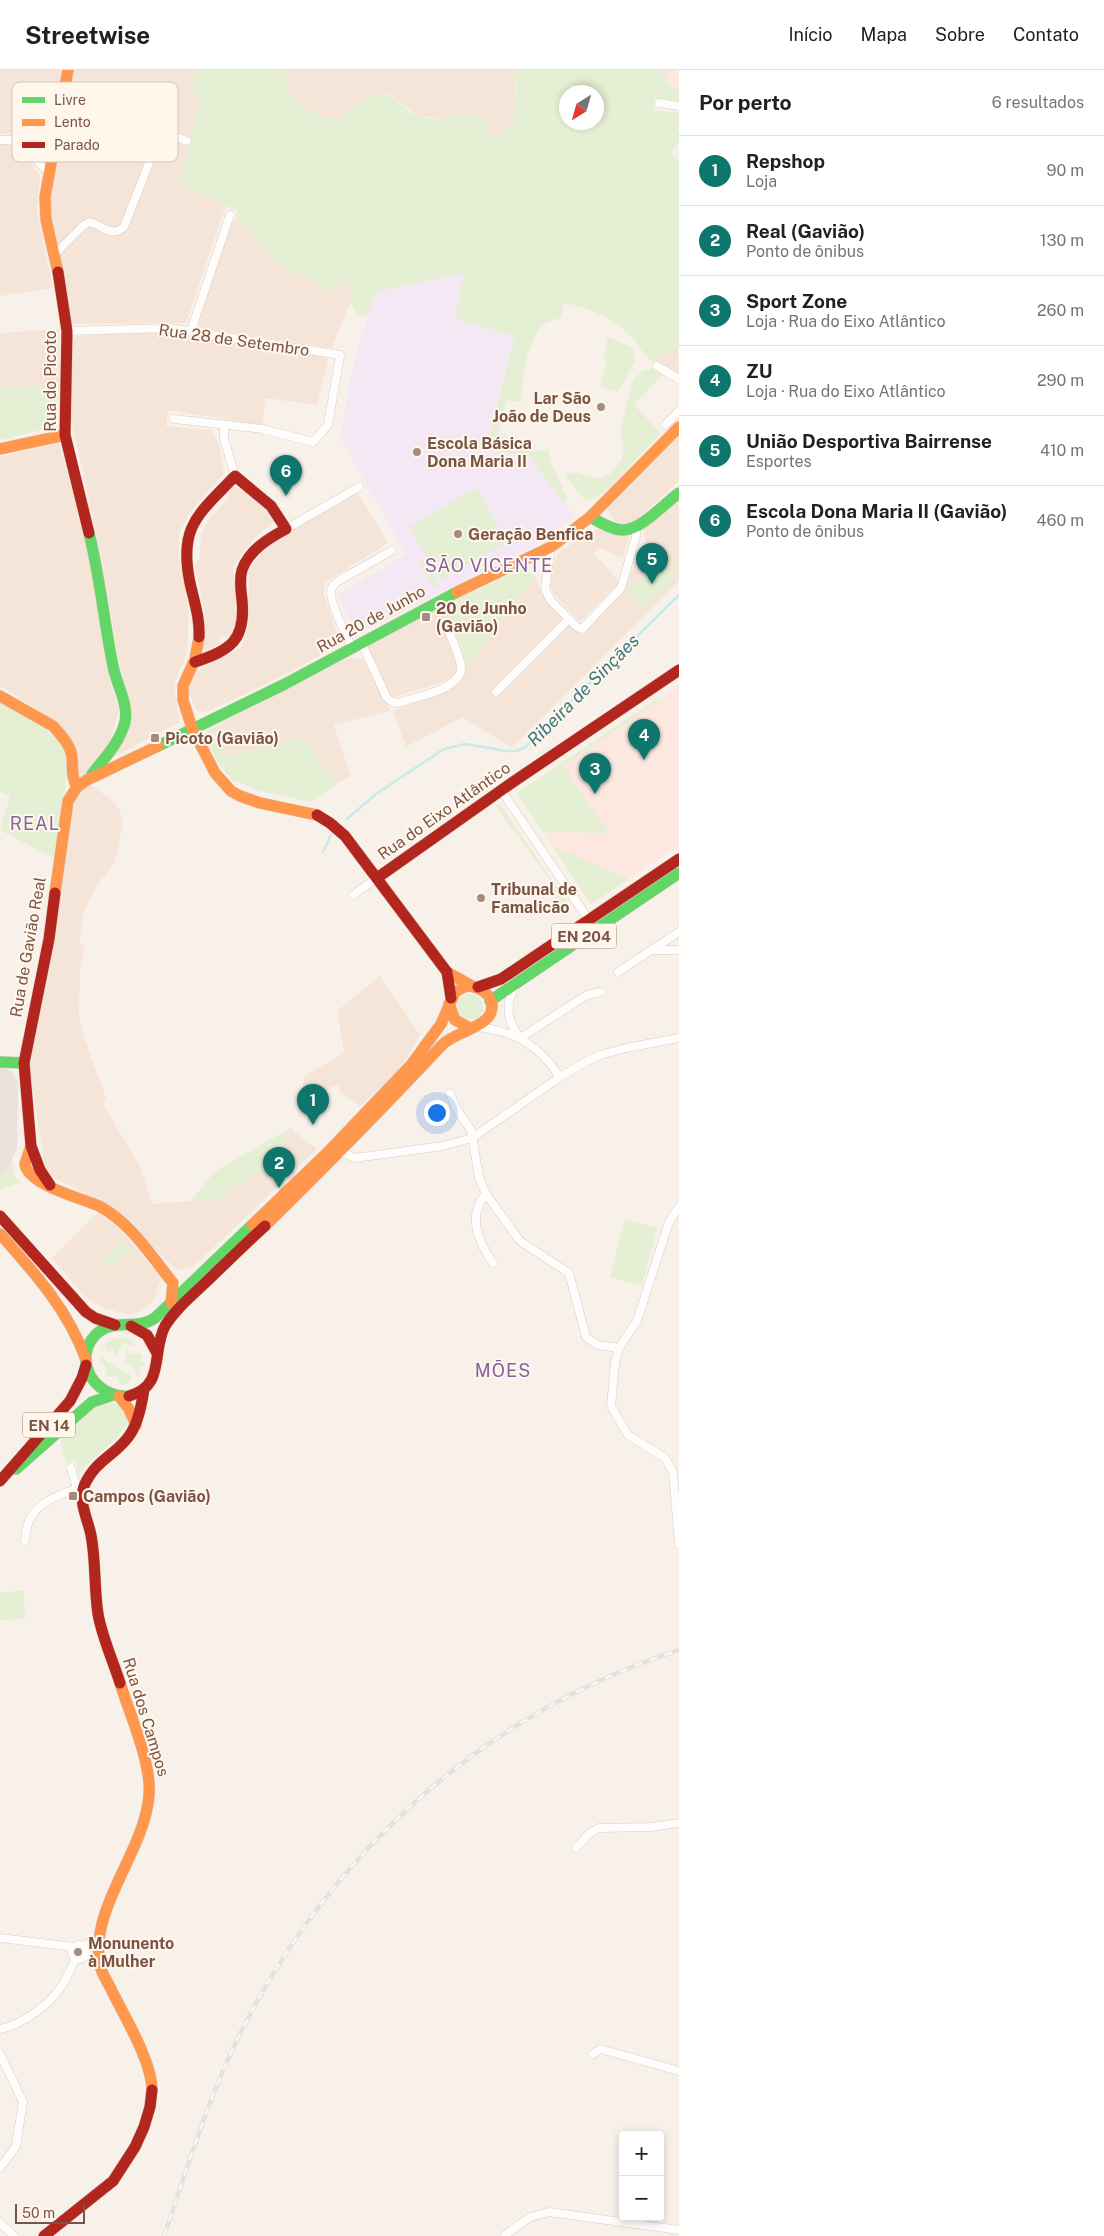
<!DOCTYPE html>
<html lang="pt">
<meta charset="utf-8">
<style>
body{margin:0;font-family:"Public Sans",sans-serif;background:#f2f2f2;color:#202124}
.controls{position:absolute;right:15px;bottom:15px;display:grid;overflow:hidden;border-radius:5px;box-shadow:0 2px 8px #0003}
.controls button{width:45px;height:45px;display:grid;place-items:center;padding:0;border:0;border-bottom:1px solid #e0e0e0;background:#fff;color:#202124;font:25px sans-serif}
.compass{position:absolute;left:559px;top:15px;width:45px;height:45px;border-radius:50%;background:#fff;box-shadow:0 2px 8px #0003;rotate:217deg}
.scale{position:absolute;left:15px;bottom:12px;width:70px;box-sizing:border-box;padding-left:5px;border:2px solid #7a5546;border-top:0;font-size:14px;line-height:18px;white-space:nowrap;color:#7a5546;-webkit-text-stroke:4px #fff6ec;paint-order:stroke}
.you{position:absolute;left:436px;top:1042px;width:18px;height:18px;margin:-12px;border:4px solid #fff;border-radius:50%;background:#1a73e8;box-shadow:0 0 0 8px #1a73e833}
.badge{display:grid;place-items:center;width:32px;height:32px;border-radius:50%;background:#0f766e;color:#fff;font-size:16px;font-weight:700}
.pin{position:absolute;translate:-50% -41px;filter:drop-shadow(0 1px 2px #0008)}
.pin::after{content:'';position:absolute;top:26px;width:18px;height:15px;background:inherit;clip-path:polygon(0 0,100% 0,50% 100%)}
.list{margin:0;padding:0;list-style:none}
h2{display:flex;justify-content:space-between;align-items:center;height:65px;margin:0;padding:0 20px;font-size:21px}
h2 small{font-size:16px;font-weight:400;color:#757577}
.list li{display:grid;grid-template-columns:32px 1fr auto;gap:15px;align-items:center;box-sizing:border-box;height:70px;padding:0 20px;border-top:1px solid #e0e0e0}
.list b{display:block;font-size:19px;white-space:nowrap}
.list p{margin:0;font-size:16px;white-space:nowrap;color:#757577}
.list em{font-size:16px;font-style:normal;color:#757577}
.map{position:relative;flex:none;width:679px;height:2166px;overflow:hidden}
header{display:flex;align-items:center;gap:30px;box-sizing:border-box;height:70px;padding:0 25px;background:#fff;border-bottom:1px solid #e0e0e0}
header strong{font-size:24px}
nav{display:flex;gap:28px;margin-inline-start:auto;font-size:18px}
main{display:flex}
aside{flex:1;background:#fff}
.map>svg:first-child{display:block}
.residential{fill:#f4e5d8}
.commercial{fill:#fce8e0}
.industrial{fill:#ebe1db}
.education{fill:#f3e8f3}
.green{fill:#e5efd3;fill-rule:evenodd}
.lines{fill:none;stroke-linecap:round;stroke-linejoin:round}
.stream{stroke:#cae9ea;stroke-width:2.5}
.street-casing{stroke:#d7cdc6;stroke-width:9}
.fast-casing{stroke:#d9cec8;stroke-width:12}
.slow-casing{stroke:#d9cec8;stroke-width:12}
.jam-casing{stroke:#d9cec8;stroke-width:12}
.street{stroke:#fefdfc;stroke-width:8}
.fast{stroke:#63d668;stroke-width:11}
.slow{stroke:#ff974d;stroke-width:11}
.jam{stroke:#b3261e;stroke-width:11}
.rail-casing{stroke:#e4e1e5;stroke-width:4.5}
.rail{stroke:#fff6ec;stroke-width:2.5;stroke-dasharray:8;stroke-linecap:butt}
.poi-dot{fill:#a68c7f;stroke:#fff6ec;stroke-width:2}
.labels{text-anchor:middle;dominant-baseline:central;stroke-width:4;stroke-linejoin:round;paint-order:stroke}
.shield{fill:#fff6ec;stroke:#a28578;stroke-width:1}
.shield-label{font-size:15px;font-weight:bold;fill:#7a5546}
.street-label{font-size:16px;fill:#7a5546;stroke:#fff6ec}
.poi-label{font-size:16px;font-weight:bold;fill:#7a5546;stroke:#fff6ec;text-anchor:start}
.neighbourhood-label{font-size:18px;letter-spacing:1px;fill:#85619e;stroke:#fff6ec}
.water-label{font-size:18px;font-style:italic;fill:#387a81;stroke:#fff6ec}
.key{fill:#fff6ec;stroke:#d7c6ba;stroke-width:1}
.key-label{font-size:14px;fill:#7a5546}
</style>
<header>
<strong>Streetwise</strong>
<nav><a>Início</a><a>Mapa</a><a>Sobre</a><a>Contato</a></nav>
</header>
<main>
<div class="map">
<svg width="679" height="2166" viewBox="0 0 679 2166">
<rect width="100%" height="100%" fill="#f8f1ea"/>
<g class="residential">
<path d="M 0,0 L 62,0 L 56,36 L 43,88 L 29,78 L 15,62 L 0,64 Z"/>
<path d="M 73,0 L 197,0 L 191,22 L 200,26 L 180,114 L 226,135 L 186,253 L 71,254 L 49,146 L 48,119 Z"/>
<path d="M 285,0 L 516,0 L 515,22 L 517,39 L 512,57 L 493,68 L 489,56 L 461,43 L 440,48 L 419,46 L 388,23 L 373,24 L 339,48 L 326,49 L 312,44 L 295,29 L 285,12 Z"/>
<path d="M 3,74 L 12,75 L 19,78 L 40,105 L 37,142 L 53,218 L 0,226 L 0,75 Z"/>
<path d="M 235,149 L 247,157 L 276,192 L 336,223 L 342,212 L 354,217 L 350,232 L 332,278 L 198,258 L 222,171 Z"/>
<path d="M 59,259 L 60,316 L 0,318 L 0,263 Z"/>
<path d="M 164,262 L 322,286 L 328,290 L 317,335 L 265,328 L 263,355 L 168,340 L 166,356 L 211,360 L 219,375 L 224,404 L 190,442 L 179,464 L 179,486 L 189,541 L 187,582 L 174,615 L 180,652 L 115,686 L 132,641 L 118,587 L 102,491 L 71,347 L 72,270 L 77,266 L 89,265 Z"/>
<path d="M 678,277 L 679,304 L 655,293 L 657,283 L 671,283 Z"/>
<path d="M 679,363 L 679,411 L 635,451 L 625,455 L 613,450 L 607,438 L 611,430 Z"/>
<path d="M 59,372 L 93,496 L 100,532 L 108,603 L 119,640 L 110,671 L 91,701 L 83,708 L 76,706 L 75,685 L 68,665 L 58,653 L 0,616 L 0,387 Z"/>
<path d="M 231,417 L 240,418 L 274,444 L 275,452 L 254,468 L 233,497 L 239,551 L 232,566 L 226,568 L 222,565 L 219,569 L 223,572 L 205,581 L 203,577 L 205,543 L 195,495 L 200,488 L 201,463 L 211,447 L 228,429 Z"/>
<path d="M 358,423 L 388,473 L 324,513 L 324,526 L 340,570 L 337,576 L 288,603 L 211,640 L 202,642 L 196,639 L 188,621 L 192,609 L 198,600 L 241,577 L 249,555 L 249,501 L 263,479 L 290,461 Z"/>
<path d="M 675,432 L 679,436 L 679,511 L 512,678 L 462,647 L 406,677 L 393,641 L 451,618 L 535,507 L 541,521 L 552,537 L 582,565 L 622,523 L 645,471 L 643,459 Z"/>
<path d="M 603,457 L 629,466 L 623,488 L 599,478 L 593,483 L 620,512 L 580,552 L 554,524 L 549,512 L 553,496 L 558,483 L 588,463 Z"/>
<path d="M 444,535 L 448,547 L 440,552 L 459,593 L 459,603 L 451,609 L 391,628 L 366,573 Z"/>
<path d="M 351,588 L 365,589 L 390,641 L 334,655 L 351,706 L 336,714 L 303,667 L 228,686 L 214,657 L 344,590 Z"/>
<path d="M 89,713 L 110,729 L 120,740 L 123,755 L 114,793 L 96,817 L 84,841 L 79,873 L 85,876 L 80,902 L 79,946 L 84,967 L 106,1028 L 103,1034 L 140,1096 L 152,1134 L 216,1129 L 277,1091 L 292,1057 L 293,1060 L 317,1079 L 194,1196 L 178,1200 L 149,1175 L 115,1139 L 47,1104 L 45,1098 L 29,997 L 74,728 Z"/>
<path d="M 380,906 L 420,965 L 398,1002 L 360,1036 L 340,1023 L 339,1016 L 331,1017 L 325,1023 L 301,1025 L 305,1006 L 344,983 L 337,941 Z"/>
<path d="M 98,1143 L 114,1153 L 161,1207 L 154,1230 L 145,1238 L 135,1244 L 125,1244 L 104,1238 L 86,1228 L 52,1188 Z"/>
</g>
<g class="commercial">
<path d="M 666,0 L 679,0 L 679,21 L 670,15 L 665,8 Z"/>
<path d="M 679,614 L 679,775 L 591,834 L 517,723 L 655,630 L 660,630 L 676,619 Z"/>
</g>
<path class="industrial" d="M 0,994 L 12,1002 L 18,1011 L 17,1078 L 8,1098 L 0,1105 Z"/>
<path class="education" d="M 465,203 L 455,248 L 515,266 L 485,379 L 487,382 L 528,383 L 575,447 L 536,475 L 368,559 L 362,560 L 348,548 L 341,533 L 339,524 L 406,485 L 340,367 L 353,296 L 375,222 Z"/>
<g class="green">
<path d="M 197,0 L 285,0 C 285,14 289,24 300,33 C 324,54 335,52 360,34 C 365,31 370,25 376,24 C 395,21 402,39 418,46 C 450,58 475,22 494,68 L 512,57 C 518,36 515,22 516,0 L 666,0 C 664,11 669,16 679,21 L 679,32 L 655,28 L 653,40 L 679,43 L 679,74 L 670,83 L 679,91 L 679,278 L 671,283 L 657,283 L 655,293 C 642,287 642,277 633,268 C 615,249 590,238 565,233 L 560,248 C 556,250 549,251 545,254 C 528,266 520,312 522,332 L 507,330 L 498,364 L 514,369 L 513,373 C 523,382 536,381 548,380 L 552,395 L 568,429 L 564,433 L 528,384 L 485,381 L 515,266 L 455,248 L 465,203 L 375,222 L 367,247 L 357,244 L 350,232 L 354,216 L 342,213 L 336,223 L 275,192 L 247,157 L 235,149 L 237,141 L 180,114 L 200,26 L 191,22 ZM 566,22 L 596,22 L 596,52 L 566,52 Z"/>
<path d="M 608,267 L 632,277 L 635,291 L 618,322 L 600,316 L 607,291 L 603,289 Z"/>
<path d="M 653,298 L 665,302 L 634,335 L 661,363 L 605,422 L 586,431 L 567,409 L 567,404 L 576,402 L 600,409 L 613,402 L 622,389 L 623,378 L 620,360 L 634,308 L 644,300 Z"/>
<path d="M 60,316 L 57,356 L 0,370 L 0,318 Z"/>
<path d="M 476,418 L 507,472 L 440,510 L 409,457 Z"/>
<path d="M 660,488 L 678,506 L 645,540 L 626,522 Z"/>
<path d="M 424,489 L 439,514 L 433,517 L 418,492 Z"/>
<path d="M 523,499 L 535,507 L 467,597 L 444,535 Z"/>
<path d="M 655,630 L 660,630 L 563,696 L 609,763 L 543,762 L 517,723 Z"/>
<path d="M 0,632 C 16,642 55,660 63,677 C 73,696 58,765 55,789 L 0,760 L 10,726 L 0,722 Z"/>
<path d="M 214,657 L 228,686 L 303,667 L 336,714 L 312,732 L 255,720 L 237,711 L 235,712 C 224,703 204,676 207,661 Z"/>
<path d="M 494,734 L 500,735 L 503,738 L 558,819 L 556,821 L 562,829 L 565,828 L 571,841 L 567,846 L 549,821 L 555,817 Z"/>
<path d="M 552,776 L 629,809 L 591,834 Z"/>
<circle cx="470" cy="937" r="13"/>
<path d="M 292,1057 L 277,1091 L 216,1129 L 191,1131 L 214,1102 Z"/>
<path d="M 12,1089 L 13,1104 L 21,1112 L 0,1120 L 0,1105 L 8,1098 Z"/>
<path d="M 625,1149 L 657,1158 L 642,1216 L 610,1207 Z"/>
<path d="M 123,1171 L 132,1181 L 111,1200 L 102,1190 Z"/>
<path d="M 120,1267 L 132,1269 L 135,1277 L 124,1273 L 114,1287 L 113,1280 L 108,1282 L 105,1277 L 100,1281 L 106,1272 L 111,1271 L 113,1268 L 116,1270 Z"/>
<path d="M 126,1280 L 132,1285 L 138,1283 L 142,1285 L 140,1291 L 145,1293 L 139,1298 L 140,1306 L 136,1305 L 133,1297 L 125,1291 L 127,1287 L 124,1282 Z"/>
<path d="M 104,1287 L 107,1293 L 115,1294 L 119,1300 L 132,1305 L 131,1311 L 122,1315 L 118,1312 L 117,1306 L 108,1307 L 105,1297 L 100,1292 L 101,1287 Z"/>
<path d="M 111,1333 L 122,1334 L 129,1348 C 122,1372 92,1384 79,1405 L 76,1390 L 67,1393 L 60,1371 L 98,1334 Z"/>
<path d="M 24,1521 L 25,1549 L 0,1550 L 0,1522 Z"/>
</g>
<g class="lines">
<g class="stream">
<path d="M 347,749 L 376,724 L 444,679 L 465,674 L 506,681 L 516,681 L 524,678 L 679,525"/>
<path d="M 323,782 L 331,765"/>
</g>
<g class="street-casing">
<g id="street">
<path d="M 64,22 L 187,71"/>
<path d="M 659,33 L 679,36"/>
<path d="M 0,70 L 12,70 L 19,72 L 49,103"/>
<path d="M 53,182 L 58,181 L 84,155 L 90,152 C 103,156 111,168 124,157 L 162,60"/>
<path d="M 67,261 L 169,258 L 340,285 L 328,355 L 313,372 L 262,359 L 174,349"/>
<path d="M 191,261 L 230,145"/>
<path d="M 657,296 L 679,309"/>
<path d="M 224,355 L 224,369 L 235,406"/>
<path d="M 665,355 L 679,341"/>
<path d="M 286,459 L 359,417"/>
<path d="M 551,477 L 545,519 L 551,531 L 577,557 L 582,559 L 621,518 L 636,466 L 636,457"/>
<path d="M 361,572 L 387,628 L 392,632 L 397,633 C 413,628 463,619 461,597 C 460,585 449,564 445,552"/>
<path d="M 352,577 C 346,565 329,532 331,520 C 332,516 335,514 338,511 L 391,481"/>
<path d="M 496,622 L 569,549"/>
<path d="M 501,720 L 589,850"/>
<path d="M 353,825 L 377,808"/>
<path d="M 652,880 L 679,880"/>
<path d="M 618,902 L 679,862"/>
<path d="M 515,917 C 505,934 507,951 519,966"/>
<path d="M 476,957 C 514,960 539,975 560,1007"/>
<path d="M 520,968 L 587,925 L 601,922"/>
<path d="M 450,1024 L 456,1038 L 471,1060 L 479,1107 L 486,1124 L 520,1171 L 569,1203 L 586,1267 L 598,1275 L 619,1278"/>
<path d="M 341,1082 L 355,1088 L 443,1076 L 472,1068 L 560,1007 L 587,991 L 600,985 L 626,978 L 679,968"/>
<path d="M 486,1124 C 466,1146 479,1173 493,1193"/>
<path d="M 679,1137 L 669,1152 L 637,1251 L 619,1278 L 615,1293 L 611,1336 L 628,1365 L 665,1388 L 673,1402 L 679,1474"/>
<path d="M 71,1398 L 78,1422"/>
<path d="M 25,1470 C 27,1437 47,1429 76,1419"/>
<path d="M 576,1778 L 591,1762 L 599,1758 L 651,1757 L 679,1753"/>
<path d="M 0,1868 L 74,1877"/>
<circle cx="79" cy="1882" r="7"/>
<path d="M 83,1876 L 100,1868"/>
<path d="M 0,1959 C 23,1954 48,1936 61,1917 C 67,1908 71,1898 76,1888"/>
<path d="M 0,1984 L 23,2032 L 16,2076 L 0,2098"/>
<path d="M 593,1984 L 600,1979 L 679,2001"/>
<path d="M 0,2153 L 14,2166"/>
<path d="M 504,2166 L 530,2147 L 549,2142 L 679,2160"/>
</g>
</g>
<g class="fast-casing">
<g id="fast">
<path d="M 590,447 C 600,452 612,460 623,460 C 641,460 665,433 679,423"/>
<path d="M 89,463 C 100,507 104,552 113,596 C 116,613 129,635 125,652 C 120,672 104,689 92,704"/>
<path d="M 158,676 L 285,614 L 457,522"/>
<path d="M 490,931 L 679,803"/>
<path d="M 0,992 L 24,993"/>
<path d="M 129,1326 C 93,1329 69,1285 100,1261 C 117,1249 138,1260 155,1248 L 252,1155"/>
<path d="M 16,1399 L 92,1332 L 113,1325"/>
</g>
</g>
<g class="slow-casing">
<g id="slow">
<path d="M 58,202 L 46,150 L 45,127 L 68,0"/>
<path d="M 0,379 L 65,365"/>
<path d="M 457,522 L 551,477 L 590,447 L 679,357"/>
<path d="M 199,567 L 195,589 L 183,616 L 183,630 L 192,658 L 215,703 L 231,721 L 240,726 L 260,733 L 317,745"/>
<path d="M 0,626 L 53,656 C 60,664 68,672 71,682 C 74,694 70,706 77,717"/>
<path d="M 55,823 L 68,731 L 77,717 L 87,710 L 158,676"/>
<path d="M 447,902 L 472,916"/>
<path d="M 449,934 L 455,950 L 470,958"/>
<path d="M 31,1076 L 25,1094 C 28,1115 81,1128 99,1136 C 130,1152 152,1187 173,1213 L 171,1233"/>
<path d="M 252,1155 L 328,1082 L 411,995 L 441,954 L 455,922 L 466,916"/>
<path d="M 265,1156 C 325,1097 384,1037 442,975 C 453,963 487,957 491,942 C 496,925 479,916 466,916"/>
<path d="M 0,1164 C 34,1202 69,1241 86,1290"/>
<path d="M 119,1326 L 129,1339 L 136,1355"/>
<path d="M 120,1613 C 130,1645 152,1694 149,1726 C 144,1783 89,1838 100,1895 C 101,1903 108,1912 111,1919 C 124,1946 152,1991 152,2020"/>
</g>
</g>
<g class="jam-casing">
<g id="jam">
<path d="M 58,202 L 67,261 L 65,365 L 89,463"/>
<path d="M 195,592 C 230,580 246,571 242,530 C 241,521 239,510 242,500 C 249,480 269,468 286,459 L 271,436 L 235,406 C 199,444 178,456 190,513 C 194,531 200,548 199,567"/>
<path d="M 317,745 L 330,753 L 345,766 L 447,902 L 451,928"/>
<path d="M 377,808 L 513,712 L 679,600"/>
<path d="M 478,917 L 501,909 L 679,789"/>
<path d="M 50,1115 L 40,1100 L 31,1076 L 24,993 L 49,869 L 55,823"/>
<path d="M 0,1146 L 86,1242 L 95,1248 L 115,1255"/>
<path d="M 131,1256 L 147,1265 L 157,1283"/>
<path d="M 129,1326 C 166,1316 151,1282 165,1256 C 175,1240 190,1227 204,1214 C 224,1195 244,1175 265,1156"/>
<path d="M 0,1411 L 70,1331 L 82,1308 L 86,1295"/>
<path d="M 120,1613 C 113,1591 102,1567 98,1544 C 94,1518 96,1491 91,1465 C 88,1450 78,1431 84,1416 C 96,1388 118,1385 131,1363 C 139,1350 142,1333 144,1319"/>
<path d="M 44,2166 L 113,2111 L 135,2077 L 144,2057 L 150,2037 L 152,2020"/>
</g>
</g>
<use href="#street" class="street"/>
<use href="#fast" class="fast"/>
<use href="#slow" class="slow"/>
<use href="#jam" class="jam"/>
<g class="rail-casing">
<path id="rail" d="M 164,2166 C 186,2102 206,2035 235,1974 C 326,1786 480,1645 679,1580"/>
</g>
<use href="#rail" class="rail"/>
</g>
<g class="poi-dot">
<circle cx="601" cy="337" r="5"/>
<circle cx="417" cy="382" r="5"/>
<circle cx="458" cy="464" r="5"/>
<rect x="421" y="542" width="10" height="10" rx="2.5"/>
<rect x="150" y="663" width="10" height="10" rx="2.5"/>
<circle cx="481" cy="828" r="5"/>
<rect x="68" y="1421" width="10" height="10" rx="2.5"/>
<circle cx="78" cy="1882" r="5"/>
</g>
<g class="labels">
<g class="shield">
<rect x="551.5" y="853.5" width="65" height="25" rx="4"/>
<rect x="23" y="1342.5" width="52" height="25" rx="4"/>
</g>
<g class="shield-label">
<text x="584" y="866">EN 204</text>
<text x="49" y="1355">EN 14</text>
</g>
<g class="street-label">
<text transform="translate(234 270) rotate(8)">Rua 28 de Setembro</text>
<text transform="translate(50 311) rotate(-90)">Rua do Picoto</text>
<text transform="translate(371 549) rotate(-29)">Rua 20 de Junho</text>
<text transform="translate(444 741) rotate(-35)">Rua do Eixo Atlântico</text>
<text transform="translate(28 877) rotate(-80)">Rua de Gavião Real</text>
<text transform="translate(146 1647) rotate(73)">Rua dos Campos</text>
</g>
<g class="poi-label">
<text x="591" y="328" text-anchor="end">Lar São<tspan x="591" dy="18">João de Deus</tspan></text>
<text x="427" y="373">Escola Básica<tspan x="427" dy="18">Dona Maria II</tspan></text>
<text x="468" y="464">Geração Benfica</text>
<text x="436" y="538">20 de Junho<tspan x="436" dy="18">(Gavião)</tspan></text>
<text x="165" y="668">Picoto (Gavião)</text>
<text x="491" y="819">Tribunal de<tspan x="491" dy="18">Famalicão</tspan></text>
<text x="83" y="1426">Campos (Gavião)</text>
<text x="88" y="1873">Monunento<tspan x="88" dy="18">à Mulher</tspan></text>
</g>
<g class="neighbourhood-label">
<text x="489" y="495">SÃO VICENTE</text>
<text x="35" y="753">REAL</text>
<text x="503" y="1300">MÕES</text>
</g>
<g class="water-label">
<text transform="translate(583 620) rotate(-45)">Ribeira de Sinçães</text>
</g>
</g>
<rect x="12" y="12" width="166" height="80" rx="8" class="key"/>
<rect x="22" y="27" width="23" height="6" fill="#63d668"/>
<rect x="22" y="49" width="23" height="7" fill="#ff974d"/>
<rect x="22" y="72" width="23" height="6" fill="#b3261e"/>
<g class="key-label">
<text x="54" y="35">Livre</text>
<text x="54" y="57">Lento</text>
<text x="54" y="80">Parado</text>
</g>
</svg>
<div class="controls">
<button>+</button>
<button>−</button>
</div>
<svg class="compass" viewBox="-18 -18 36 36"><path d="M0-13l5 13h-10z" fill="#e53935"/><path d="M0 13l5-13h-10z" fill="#757577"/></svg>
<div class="scale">50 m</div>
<div class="you"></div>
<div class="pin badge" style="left:313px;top:1055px">1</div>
<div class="pin badge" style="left:279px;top:1118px">2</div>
<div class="pin badge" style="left:595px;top:724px">3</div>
<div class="pin badge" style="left:644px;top:690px">4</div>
<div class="pin badge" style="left:652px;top:514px">5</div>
<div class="pin badge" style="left:286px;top:426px">6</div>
</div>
<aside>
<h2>Por perto<small>6 resultados</small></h2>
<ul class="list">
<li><span class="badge">1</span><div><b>Repshop</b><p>Loja</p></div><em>90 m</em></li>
<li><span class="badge">2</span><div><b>Real (Gavião)</b><p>Ponto de ônibus</p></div><em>130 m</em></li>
<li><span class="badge">3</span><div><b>Sport Zone</b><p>Loja · Rua do Eixo Atlântico</p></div><em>260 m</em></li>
<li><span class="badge">4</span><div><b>ZU</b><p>Loja · Rua do Eixo Atlântico</p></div><em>290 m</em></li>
<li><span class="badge">5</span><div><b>União Desportiva Bairrense</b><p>Esportes</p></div><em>410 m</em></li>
<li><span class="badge">6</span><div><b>Escola Dona Maria II (Gavião)</b><p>Ponto de ônibus</p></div><em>460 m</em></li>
</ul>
</aside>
</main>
